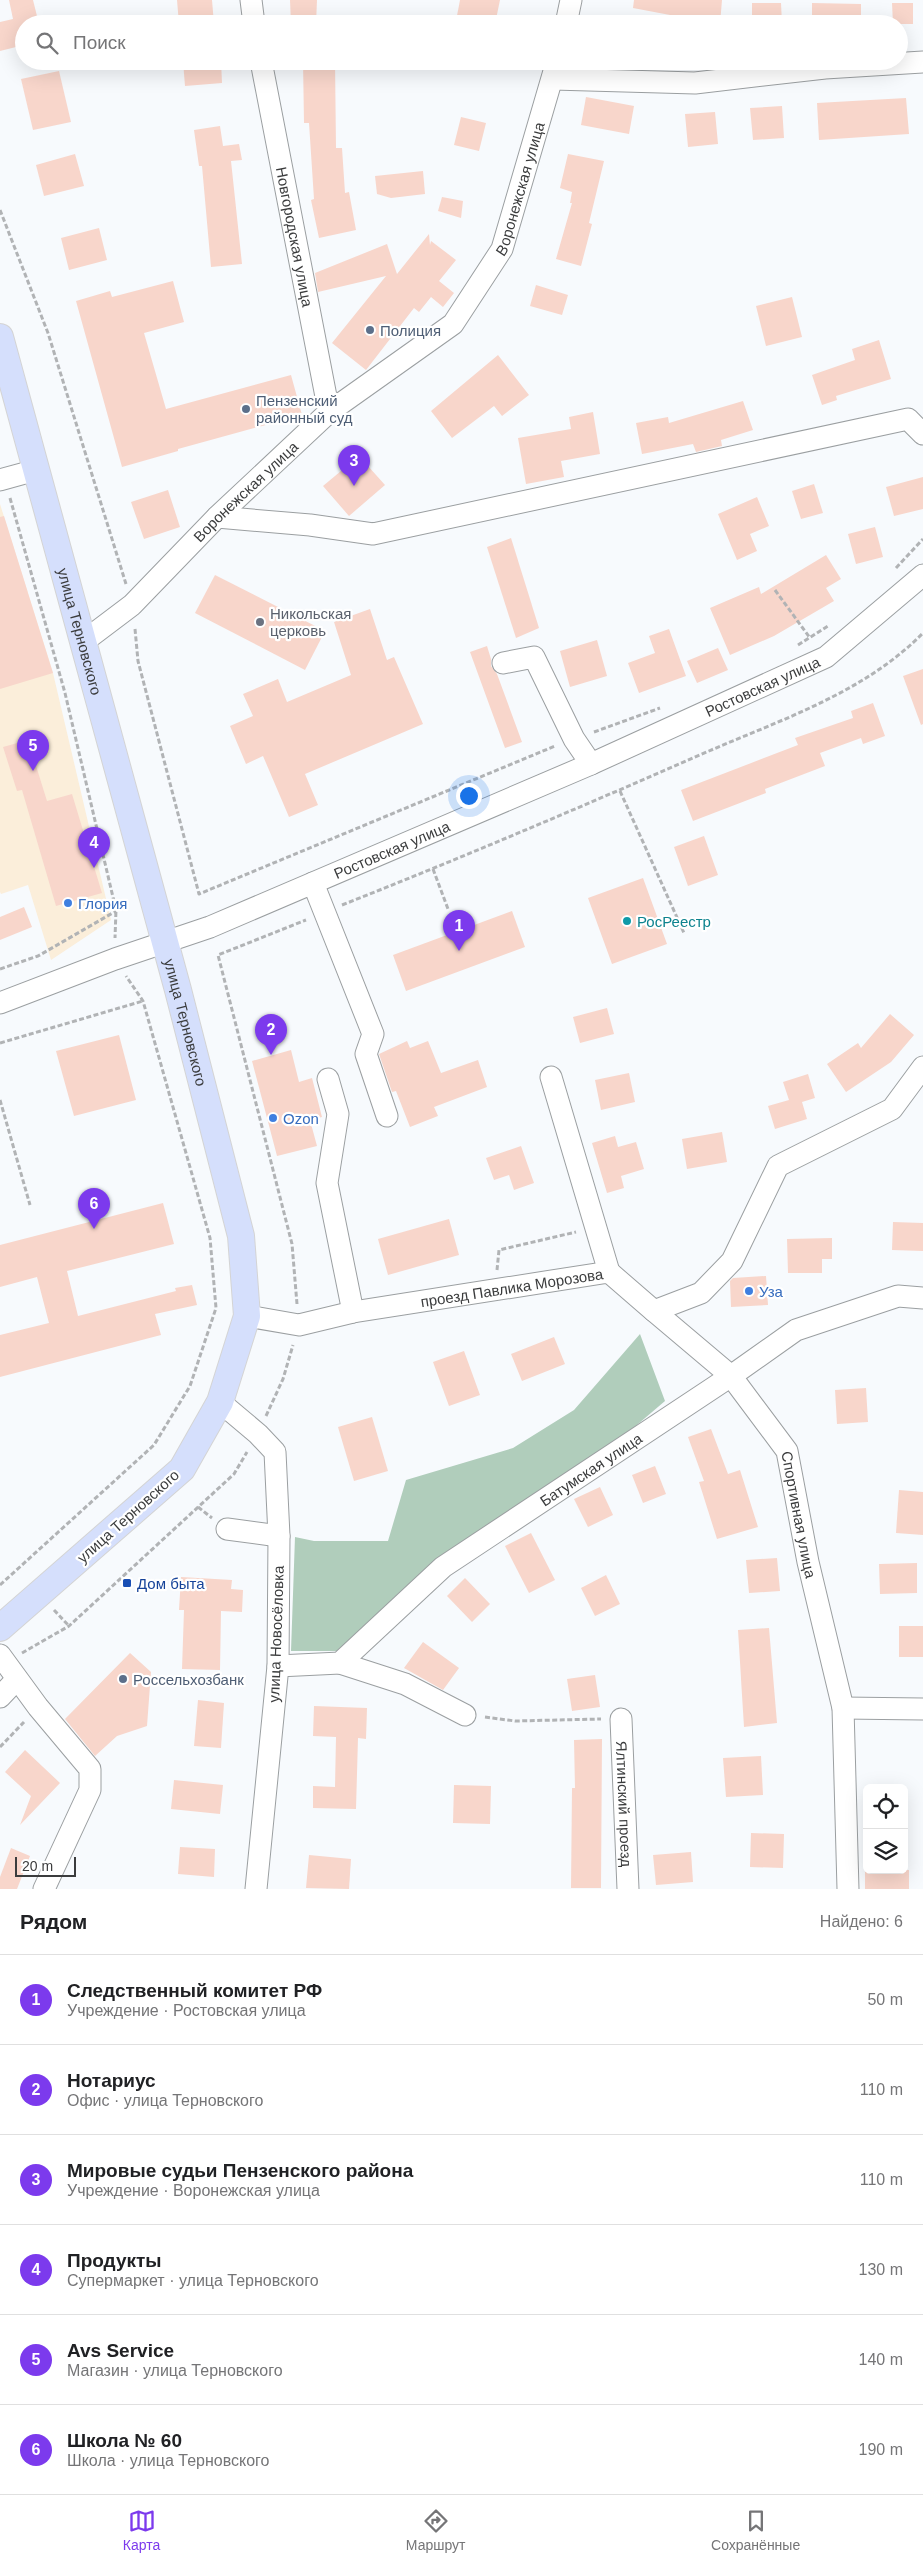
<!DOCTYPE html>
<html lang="ru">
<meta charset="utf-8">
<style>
body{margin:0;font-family:Helvetica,sans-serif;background:#f6f6f6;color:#202124}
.controls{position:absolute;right:15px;bottom:15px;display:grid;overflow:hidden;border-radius:8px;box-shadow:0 5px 20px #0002}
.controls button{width:45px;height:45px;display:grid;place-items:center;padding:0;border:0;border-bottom:1px solid #e0e0e0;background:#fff;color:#202124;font:25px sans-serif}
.scale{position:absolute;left:15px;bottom:12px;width:61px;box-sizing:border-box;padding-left:5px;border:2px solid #3b3c3d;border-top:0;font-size:14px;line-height:18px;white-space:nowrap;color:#3b3c3d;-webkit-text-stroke:4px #fff;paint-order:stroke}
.you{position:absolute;left:468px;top:795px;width:18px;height:18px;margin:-12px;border:4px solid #fff;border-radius:50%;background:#1a73e8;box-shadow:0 0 0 8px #1a73e833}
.badge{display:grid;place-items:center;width:32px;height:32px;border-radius:50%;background:#7c3aed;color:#fff;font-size:16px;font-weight:700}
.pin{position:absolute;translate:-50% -41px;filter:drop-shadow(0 1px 2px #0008)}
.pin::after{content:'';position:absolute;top:26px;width:18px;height:15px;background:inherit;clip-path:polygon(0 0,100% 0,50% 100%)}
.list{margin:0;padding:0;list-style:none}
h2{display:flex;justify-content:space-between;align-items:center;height:65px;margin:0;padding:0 20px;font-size:21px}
h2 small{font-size:16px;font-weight:400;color:#757577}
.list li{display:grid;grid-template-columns:32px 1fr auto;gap:15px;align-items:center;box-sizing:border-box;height:90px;padding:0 20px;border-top:1px solid #e0e0e0}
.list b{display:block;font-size:19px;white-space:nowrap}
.list p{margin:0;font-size:16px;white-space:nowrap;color:#757577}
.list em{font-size:16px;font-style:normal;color:#757577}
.icon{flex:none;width:28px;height:28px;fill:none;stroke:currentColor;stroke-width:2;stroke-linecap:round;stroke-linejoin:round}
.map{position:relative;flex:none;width:923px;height:1889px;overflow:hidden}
.search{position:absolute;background:#fff;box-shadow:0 5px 20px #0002;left:15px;right:15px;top:15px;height:55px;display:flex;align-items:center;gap:12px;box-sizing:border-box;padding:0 18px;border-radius:28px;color:#757577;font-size:19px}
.sheet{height:605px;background:#fff}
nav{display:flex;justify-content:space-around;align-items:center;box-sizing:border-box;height:70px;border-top:1px solid #e0e0e0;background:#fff;font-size:14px;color:#757577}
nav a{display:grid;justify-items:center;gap:2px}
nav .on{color:#7c3aed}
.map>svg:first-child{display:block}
.commercial{fill:#fbeeda}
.forest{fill:#b0cdbb}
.building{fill:#f8d6cb}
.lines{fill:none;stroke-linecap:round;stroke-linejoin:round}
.minor-casing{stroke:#9b9fa1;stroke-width:23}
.major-casing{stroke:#d4d4d4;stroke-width:28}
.path{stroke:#b1b3b5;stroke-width:3;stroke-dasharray:5 2.5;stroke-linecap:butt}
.minor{stroke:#fff;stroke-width:21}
.major{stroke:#d5dffc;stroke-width:26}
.service-dot{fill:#5c6f8a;stroke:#fff;stroke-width:2}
.worship-dot{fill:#6b7280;stroke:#fff;stroke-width:2}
.shop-dot{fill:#3f7fe0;stroke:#fff;stroke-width:2}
.culture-dot{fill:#0f9aa8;stroke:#fff;stroke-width:2}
.transit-dot{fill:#1a4fb4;stroke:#fff;stroke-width:2}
.labels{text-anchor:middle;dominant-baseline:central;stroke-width:4.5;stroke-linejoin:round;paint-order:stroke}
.street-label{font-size:15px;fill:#3b3c3d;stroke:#fff}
.service-label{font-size:15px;fill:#4e5e75;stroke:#fff;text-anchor:start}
.worship-label{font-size:15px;fill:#5b616d;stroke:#fff;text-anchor:start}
.shop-label{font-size:15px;fill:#366cbe;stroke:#fff;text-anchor:start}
.culture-label{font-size:15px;fill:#0d838f;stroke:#fff;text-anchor:start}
.transit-label{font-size:15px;fill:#164399;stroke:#fff;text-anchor:start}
</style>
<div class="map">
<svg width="923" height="1889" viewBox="0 0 923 1889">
<rect width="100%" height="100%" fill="#f7fafd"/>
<path class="commercial" d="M 0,504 L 53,673 L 111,920 L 51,960 L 28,885 L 1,894 L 0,892 Z"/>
<path class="forest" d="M 640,1334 L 665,1401 L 611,1447 L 338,1651 L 291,1651 L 295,1537 L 314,1541 L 388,1541 L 406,1480 L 513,1448 L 574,1410 Z"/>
<g class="building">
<path d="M 9,0 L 33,0 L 39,24 L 24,24 L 24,45 L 0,51 L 0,22 L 13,19 Z"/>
<path d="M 177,0 L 212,0 L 214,24 L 179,24 Z"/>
<path d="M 290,0 L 317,0 L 316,24 L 291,24 Z"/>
<path d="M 460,0 L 500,0 L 495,24 L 456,21 Z"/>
<path d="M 634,0 L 722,0 L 720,24 L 685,24 L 686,18 L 633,8 Z"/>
<path d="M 752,3 L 781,3 L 782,24 L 752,24 Z"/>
<path d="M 812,3 L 861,4 L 861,24 L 812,24 Z"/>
<path d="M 892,3 L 913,3 L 913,24 L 893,24 Z"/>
<path d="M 183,61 L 221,61 L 222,83 L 185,86 Z"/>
<path d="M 303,61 L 335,61 L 336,148 L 342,148 L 345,193 L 349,192 L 356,230 L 319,238 L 311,200 L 314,199 L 309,123 L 304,123 Z"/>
<path d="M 59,71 L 71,122 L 33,130 L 21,79 Z"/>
<path d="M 586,97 L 634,106 L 629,134 L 581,125 Z"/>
<path d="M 906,98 L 909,134 L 819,140 L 817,103 Z"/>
<path d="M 782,106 L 784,138 L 753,140 L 750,108 Z"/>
<path d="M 715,112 L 718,144 L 688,147 L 685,114 Z"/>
<path d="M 461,117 L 486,123 L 479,151 L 454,145 Z"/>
<path d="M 220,126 L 223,146 L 239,144 L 242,160 L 231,161 L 242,264 L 211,267 L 202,166 L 199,166 L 194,130 Z"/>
<path d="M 75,154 L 84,186 L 44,196 L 36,165 Z"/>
<path d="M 568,154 L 604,161 L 589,223 L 592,224 L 581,266 L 556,259 L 572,203 L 570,203 L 572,192 L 560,188 Z"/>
<path d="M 423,171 L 425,194 L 391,198 L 377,194 L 375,176 Z"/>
<path d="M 442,197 L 463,201 L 461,218 L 438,211 Z"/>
<path d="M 99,228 L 107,260 L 69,270 L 61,238 Z"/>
<path d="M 429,234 L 430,245 L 431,241 L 456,260 L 439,281 L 454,293 L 443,307 L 431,297 L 419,312 L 414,308 L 366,370 L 332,343 L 386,276 L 318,292 L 315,273 L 387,244 L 397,274 Z"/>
<path d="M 173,281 L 184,322 L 144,333 L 166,409 L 291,375 L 302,415 L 178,449 L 178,451 L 122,467 L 76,301 L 110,291 L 112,297 Z"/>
<path d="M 536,285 L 568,295 L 562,315 L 530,306 Z"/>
<path d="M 792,297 L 802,337 L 766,346 L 756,306 Z"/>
<path d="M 879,340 L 891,379 L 836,396 L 837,400 L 822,405 L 812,375 L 855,360 L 852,349 Z"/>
<path d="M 498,355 L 529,395 L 502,416 L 494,406 L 452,438 L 431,411 Z"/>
<path d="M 743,401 L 753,430 L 721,440 L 722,446 L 696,452 L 693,444 L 642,454 L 636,423 L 668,417 L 669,423 Z"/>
<path d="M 593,412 L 600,454 L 561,461 L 564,477 L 526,484 L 518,438 L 571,429 L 569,417 Z"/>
<path d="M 359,456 L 385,485 L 349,516 L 323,486 Z"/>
<path d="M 923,477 L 923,509 L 894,516 L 886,487 Z"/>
<path d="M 814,484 L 823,513 L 801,519 L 792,491 Z"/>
<path d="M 168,490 L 180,527 L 144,539 L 131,502 Z"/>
<path d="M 757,497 L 769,526 L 750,534 L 757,551 L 737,560 L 718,514 Z"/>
<path d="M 4,516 L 53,673 L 0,689 L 0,517 Z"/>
<path d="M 875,527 L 883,557 L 856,564 L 848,534 Z"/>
<path d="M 511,538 L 539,628 L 516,638 L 487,547 Z"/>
<path d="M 826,555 L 841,579 L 826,588 L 834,601 L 774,636 L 730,655 L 710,608 L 759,587 L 761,594 Z"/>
<path d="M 215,575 L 325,631 L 305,670 L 195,613 Z"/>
<path d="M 370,609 L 387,660 L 394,657 L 423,724 L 305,774 L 318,805 L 289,817 L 263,756 L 246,764 L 230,726 L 253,716 L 243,694 L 278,679 L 287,702 L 351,675 L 334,622 Z"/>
<path d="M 669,629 L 686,676 L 639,693 L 628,663 L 655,653 L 649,636 Z"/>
<path d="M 597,640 L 607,676 L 570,687 L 560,651 Z"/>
<path d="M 487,646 L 491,659 L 491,666 L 497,674 L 522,742 L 505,748 L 470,652 Z"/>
<path d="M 718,648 L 728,670 L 697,683 L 687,661 Z"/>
<path d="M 923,669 L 923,724 L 921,725 L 903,676 Z"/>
<path d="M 873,703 L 885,736 L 863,744 L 861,738 L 820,753 L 825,766 L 765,789 L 766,793 L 693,821 L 681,790 L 798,745 L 795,738 L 853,718 L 851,711 Z"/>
<path d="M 28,740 L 47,801 L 72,794 L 102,893 L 56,906 L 22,790 L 17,791 L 3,747 Z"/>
<path d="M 704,836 L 718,875 L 688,886 L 674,847 Z"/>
<path d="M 643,878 L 667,944 L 612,964 L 588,898 Z"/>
<path d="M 24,907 L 32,927 L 0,940 L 0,917 Z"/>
<path d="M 512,911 L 525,947 L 406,991 L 393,955 Z"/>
<path d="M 607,1008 L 614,1034 L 580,1043 L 573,1017 Z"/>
<path d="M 890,1014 L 914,1035 L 891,1062 L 846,1092 L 827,1064 L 858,1043 L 861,1048 Z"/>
<path d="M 119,1035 L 136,1100 L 74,1116 L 56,1051 Z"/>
<path d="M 407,1041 L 410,1048 L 428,1041 L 441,1073 L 478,1060 L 487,1087 L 434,1107 L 438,1116 L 410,1127 L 396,1091 L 392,1092 L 379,1054 Z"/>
<path d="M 291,1050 L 299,1082 L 312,1078 L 322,1117 L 310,1120 L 317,1146 L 277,1156 L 252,1061 Z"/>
<path d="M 629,1073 L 635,1102 L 601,1110 L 595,1080 Z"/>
<path d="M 808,1074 L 815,1098 L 802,1102 L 807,1119 L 775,1129 L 768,1106 L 789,1100 L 783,1082 Z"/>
<path d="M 722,1132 L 727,1162 L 687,1169 L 682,1139 Z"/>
<path d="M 615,1136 L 618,1147 L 636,1142 L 644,1169 L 621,1176 L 624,1188 L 607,1193 L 592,1143 Z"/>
<path d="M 521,1146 L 534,1183 L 514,1190 L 509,1175 L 494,1180 L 486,1158 Z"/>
<path d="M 163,1203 L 174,1244 L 67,1271 L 78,1316 L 176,1291 L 175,1288 L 192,1285 L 197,1305 L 155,1314 L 161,1335 L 0,1377 L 0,1335 L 49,1323 L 37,1277 L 0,1287 L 0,1245 Z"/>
<path d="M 449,1219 L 459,1255 L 388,1275 L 378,1239 Z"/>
<path d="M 893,1222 L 923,1223 L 923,1251 L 892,1250 Z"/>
<path d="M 832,1238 L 832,1259 L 822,1259 L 822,1273 L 788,1273 L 787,1239 Z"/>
<path d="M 766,1276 L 768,1305 L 731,1307 L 730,1281 L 733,1278 Z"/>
<path d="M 554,1337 L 565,1364 L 522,1381 L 511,1354 Z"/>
<path d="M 464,1351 L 480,1395 L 449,1406 L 433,1362 Z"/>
<path d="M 866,1388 L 868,1422 L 837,1424 L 835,1390 Z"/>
<path d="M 372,1417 L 388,1471 L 354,1481 L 338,1427 Z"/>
<path d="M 711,1429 L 728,1474 L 740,1470 L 758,1527 L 717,1539 L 699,1482 L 704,1481 L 688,1437 Z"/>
<path d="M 655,1466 L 666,1494 L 643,1503 L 632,1475 Z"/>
<path d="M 600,1487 L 613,1515 L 588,1527 L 574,1499 Z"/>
<path d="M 899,1490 L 923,1492 L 923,1535 L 896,1533 Z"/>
<path d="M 531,1533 L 555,1580 L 529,1593 L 505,1546 Z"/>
<path d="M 777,1558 L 780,1591 L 749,1593 L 746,1560 Z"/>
<path d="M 917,1563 L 917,1593 L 880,1594 L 879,1564 Z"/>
<path d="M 606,1575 L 620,1604 L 595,1616 L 581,1588 Z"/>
<path d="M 181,1577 L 232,1580 L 231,1589 L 243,1590 L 242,1612 L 221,1611 L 220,1670 L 182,1669 L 184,1610 L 179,1610 Z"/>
<path d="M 465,1578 L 490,1604 L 472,1622 L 447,1596 Z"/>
<rect x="899" y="1626" width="24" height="31"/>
<path d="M 769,1628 L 777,1723 L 744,1727 L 738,1630 Z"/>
<path d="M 423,1642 L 459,1668 L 443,1690 L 404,1668 Z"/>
<path d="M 130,1653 L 151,1672 L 147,1726 L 117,1736 L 95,1756 L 65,1719 Z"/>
<path d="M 595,1675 L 600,1707 L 572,1711 L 567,1679 Z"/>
<path d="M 198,1700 L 224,1703 L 221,1748 L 194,1746 Z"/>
<path d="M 314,1706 L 367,1708 L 366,1739 L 358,1738 L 356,1809 L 313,1808 L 313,1786 L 335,1787 L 336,1737 L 313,1736 Z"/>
<path d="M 602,1739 L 601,1888 L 571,1888 L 572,1788 L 575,1788 L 574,1740 Z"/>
<path d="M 25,1750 L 60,1783 L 20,1825 L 31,1796 L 5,1772 Z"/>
<path d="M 761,1756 L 763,1795 L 726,1797 L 723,1758 Z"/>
<path d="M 174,1780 L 223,1785 L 220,1814 L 171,1809 Z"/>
<path d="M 454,1785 L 491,1786 L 490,1824 L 453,1823 Z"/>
<path d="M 751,1833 L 784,1834 L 783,1868 L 750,1867 Z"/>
<path d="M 180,1847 L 215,1849 L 214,1877 L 178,1874 Z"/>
<path d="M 11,1848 L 30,1856 L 17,1889 L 0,1889 L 0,1877 Z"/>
<path d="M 691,1852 L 693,1882 L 656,1885 L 653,1855 Z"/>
<path d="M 309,1855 L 351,1859 L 349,1889 L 306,1888 Z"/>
<rect x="865" y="1870" width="44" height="19"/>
</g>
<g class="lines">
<g class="minor-casing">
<g id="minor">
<path d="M 251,0 L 254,24"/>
<path d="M 566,24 L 571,0"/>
<path id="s1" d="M 261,61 L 329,412"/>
<path d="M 553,79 L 695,83 L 825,68 L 923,62"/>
<path d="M 0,480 L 36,470"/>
<path d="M 217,517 L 310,525 L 373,534 L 908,419 L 923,434"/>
<path id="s2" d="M 83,642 L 132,605 L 217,517 L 329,412 L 453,324 L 502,249 L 557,61"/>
<path d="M 503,663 L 534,657 L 574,739 L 591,764"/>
<path d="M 313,883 L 373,1034 L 366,1054 L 387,1116"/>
<path id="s3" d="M 0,1003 L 115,959 L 210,927 L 591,764 L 826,657 L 923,575"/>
<path d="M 551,1077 L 609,1272"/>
<path d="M 328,1079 L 338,1114 L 327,1183 L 353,1312"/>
<path id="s4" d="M 654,1311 L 731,1376 L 787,1451 L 808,1562 L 843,1708 L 848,1889"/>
<path id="s5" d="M 247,1316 L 299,1325 L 353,1312 L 609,1272 L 654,1311 L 701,1293 L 732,1261 L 778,1166 L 892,1109 L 923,1067"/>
<path d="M 220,1402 L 258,1434 L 275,1452 L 279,1536 L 278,1666 L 256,1889"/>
<path d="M 227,1529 L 279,1536"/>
<path d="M 0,1655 L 38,1707 L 90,1769 L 90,1790 L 44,1889"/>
<path d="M 340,1663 L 405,1684 L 465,1715"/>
<path id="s6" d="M 278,1666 L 340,1663 L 443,1567 L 731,1376 L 796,1330 L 898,1296 L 923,1298"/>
<path d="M 0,1697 L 17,1679"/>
<path d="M 843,1708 L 923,1709"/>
<path id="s7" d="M 621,1719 L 628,1889"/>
</g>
</g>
<g class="major-casing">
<g id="major">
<path id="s8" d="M 0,337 L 178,990 L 241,1236 L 247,1316 L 220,1402 L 182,1469 L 0,1628"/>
</g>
</g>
<g class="path">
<path d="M 0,210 L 48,333 L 126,584"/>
<path d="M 10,498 L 65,693 L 116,910 L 115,938"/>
<path d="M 896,568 L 923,539"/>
<path d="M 775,590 L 810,638"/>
<path d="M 135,629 L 138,661 L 199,894 L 555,746"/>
<path d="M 798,645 L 828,626"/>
<path d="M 594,732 L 660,708"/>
<path d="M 620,791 L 684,933"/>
<path d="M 433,869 L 448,909"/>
<path d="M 342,905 C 466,856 588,804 709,751 C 783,719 865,692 923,633"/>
<path d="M 0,969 L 38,956 L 116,911"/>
<path d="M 0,1043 L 143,1001"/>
<path d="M 0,1100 L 30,1205"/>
<path d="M 497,1270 L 499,1250 L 576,1232"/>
<path d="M 297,1304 L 292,1244 L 218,955 L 306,920"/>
<path d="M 266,1416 L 283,1379 L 293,1345"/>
<path d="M 198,1507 L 212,1518"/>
<path d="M 0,1585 L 154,1445 L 190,1386 L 216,1308 L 210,1238 L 143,1001 L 126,976"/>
<path d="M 54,1610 L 69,1626"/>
<path d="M 22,1653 L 69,1626 L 234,1474 L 247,1452"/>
<path d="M 485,1717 L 515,1721 L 601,1719"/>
<path d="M 0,1747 L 24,1722"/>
</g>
<use href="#minor" class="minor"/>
<use href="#major" class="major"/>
</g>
<g class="service-dot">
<circle cx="370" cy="330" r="5"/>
<circle cx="246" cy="409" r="5"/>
<circle cx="123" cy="1679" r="5"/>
</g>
<circle class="worship-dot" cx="260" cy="622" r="5"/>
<g class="shop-dot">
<circle cx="68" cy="903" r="5"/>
<circle cx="273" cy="1118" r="5"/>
<circle cx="749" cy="1291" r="5"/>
</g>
<circle class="culture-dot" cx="627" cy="921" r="5"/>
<rect class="transit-dot" x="122" y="1578" width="10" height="10" rx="2.5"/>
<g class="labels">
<g class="street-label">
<text stroke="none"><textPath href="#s2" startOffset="642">Воронежская улица</textPath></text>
<text stroke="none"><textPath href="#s1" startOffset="179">Новгородская улица</textPath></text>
<text stroke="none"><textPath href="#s2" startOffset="222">Воронежская улица</textPath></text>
<text stroke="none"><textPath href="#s8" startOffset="305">улица Терновского</textPath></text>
<text stroke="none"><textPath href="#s3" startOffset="826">Ростовская улица</textPath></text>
<text stroke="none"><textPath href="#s3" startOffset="421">Ростовская улица</textPath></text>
<text stroke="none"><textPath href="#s8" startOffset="710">улица Терновского</textPath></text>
<text stroke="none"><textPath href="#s5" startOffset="269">проезд Павлика Морозова</textPath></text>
<text stroke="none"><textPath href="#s6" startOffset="380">Батумская улица</textPath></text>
<text stroke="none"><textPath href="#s4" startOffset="259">Спортивная улица</textPath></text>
<text transform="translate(128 1516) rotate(-42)">улица Терновского</text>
<text transform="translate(276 1634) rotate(-88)">улица Новосёловка</text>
<text stroke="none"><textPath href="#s7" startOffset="85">Ялтинский проезд</textPath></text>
</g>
<g class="service-label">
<text x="380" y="330">Полиция</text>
<text x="256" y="400">Пензенский<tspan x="256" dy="17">районный суд</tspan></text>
<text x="133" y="1679">Россельхозбанк</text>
</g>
<g class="worship-label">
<text x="270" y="613">Никольская<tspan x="270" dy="17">церковь</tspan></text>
</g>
<g class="shop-label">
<text x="78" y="903">Глория</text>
<text x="283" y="1118">Ozon</text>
<text x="759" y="1291">Уза</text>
</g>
<g class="culture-label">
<text x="637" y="921">РосРеестр</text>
</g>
<g class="transit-label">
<text x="137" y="1583">Дом быта</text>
</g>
</g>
</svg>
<div class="controls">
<button><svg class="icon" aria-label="locate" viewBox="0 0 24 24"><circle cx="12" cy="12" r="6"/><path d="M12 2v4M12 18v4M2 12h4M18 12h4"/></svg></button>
<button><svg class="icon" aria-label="layers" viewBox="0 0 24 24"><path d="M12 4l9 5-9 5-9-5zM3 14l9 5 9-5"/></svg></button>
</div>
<div class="scale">20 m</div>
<div class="you"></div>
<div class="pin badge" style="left:459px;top:951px">1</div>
<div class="pin badge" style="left:271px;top:1055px">2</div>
<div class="pin badge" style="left:354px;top:486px">3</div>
<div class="pin badge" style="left:94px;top:868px">4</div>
<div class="pin badge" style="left:33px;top:771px">5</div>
<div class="pin badge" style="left:94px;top:1229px">6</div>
<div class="search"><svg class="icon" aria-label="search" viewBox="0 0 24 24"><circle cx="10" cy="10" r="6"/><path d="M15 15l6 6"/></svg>Поиск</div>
</div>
<section class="sheet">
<h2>Рядом<small>Найдено: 6</small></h2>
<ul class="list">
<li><span class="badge">1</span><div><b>Следственный комитет РФ</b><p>Учреждение · Ростовская улица</p></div><em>50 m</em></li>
<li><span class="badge">2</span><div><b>Нотариус</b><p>Офис · улица Терновского</p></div><em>110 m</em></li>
<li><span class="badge">3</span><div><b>Мировые судьи Пензенского района</b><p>Учреждение · Воронежская улица</p></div><em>110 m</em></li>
<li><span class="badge">4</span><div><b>Продукты</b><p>Супермаркет · улица Терновского</p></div><em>130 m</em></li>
<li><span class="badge">5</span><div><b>Avs Service</b><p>Магазин · улица Терновского</p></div><em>140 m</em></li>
<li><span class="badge">6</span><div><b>Школа № 60</b><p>Школа · улица Терновского</p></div><em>190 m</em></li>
</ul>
</section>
<nav>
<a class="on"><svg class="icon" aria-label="map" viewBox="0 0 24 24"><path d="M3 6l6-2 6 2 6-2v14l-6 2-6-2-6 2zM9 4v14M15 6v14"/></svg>Карта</a>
<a><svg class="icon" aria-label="directions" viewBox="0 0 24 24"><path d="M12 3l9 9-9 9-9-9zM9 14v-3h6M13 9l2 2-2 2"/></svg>Маршрут</a>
<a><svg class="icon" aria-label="saved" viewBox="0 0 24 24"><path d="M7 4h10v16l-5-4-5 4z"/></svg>Сохранённые</a>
</nav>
